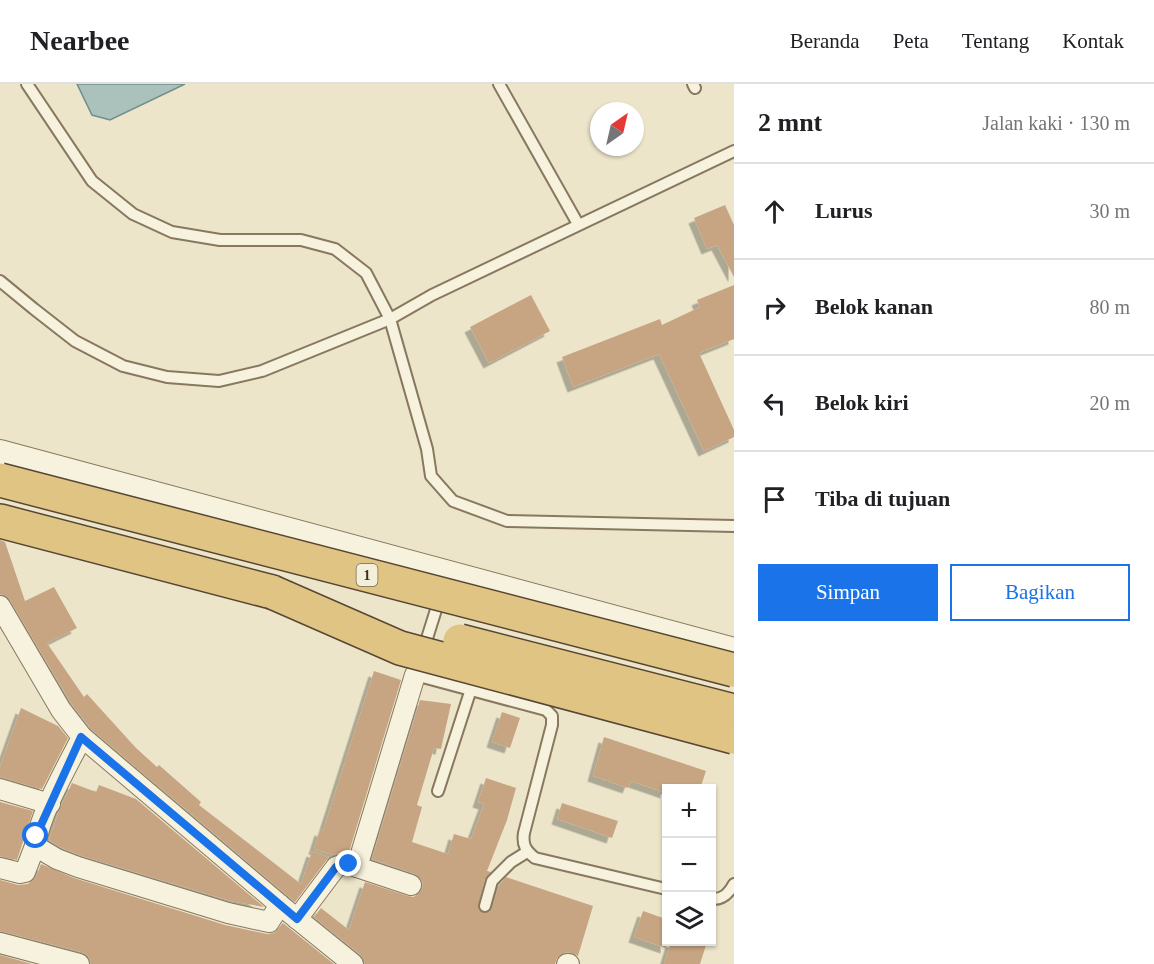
<!DOCTYPE html>
<html lang="id">
<meta charset="utf-8">
<style>
body{margin:0;font-family:"Times New Roman",serif;background:#f2f2f2;color:#202124}
.controls{position:absolute;right:18px;bottom:18px;display:grid;overflow:hidden;border-radius:0px;box-shadow:0 2px 4px #0004}
.controls button{width:54px;height:54px;display:grid;place-items:center;padding:0;border:0;border-bottom:2px solid #e0e0e0;background:#fff;color:#202124;font:30px sans-serif}
.compass{position:absolute;left:590px;top:18px;width:54px;height:54px;border-radius:50%;background:#fff;box-shadow:0 2px 4px #0004;rotate:34deg}
.stop{position:absolute;width:18px;height:18px;margin:-14px;border:4px solid #1a73e8;border-radius:50%;background:#fff}
.stop.end{background:#1a73e8;border-color:#fff;box-shadow:0 2px 6px #0008}
.list{margin:0;padding:0;list-style:none}
h2{display:flex;justify-content:space-between;align-items:center;height:78px;margin:0;padding:0 24px;font-size:26px}
h2 small{font-size:20px;font-weight:400;color:#757577}
.list li{display:grid;grid-template-columns:39px 1fr auto;gap:18px;align-items:center;box-sizing:border-box;height:96px;padding:0 24px;border-top:2px solid #e0e0e0}
.list b{display:block;font-size:22px;white-space:nowrap}
.list em{font-size:20px;font-style:normal;color:#757577}
.actions{display:flex;gap:12px;padding:18px 24px}
.actions a{flex:1;padding:14px 0;border:2px solid #1a73e8;border-radius:0px;text-align:center;font-size:21px;color:#1a73e8}
.actions .main{background:#1a73e8;color:#fff}
.icon{flex:none;width:33px;height:33px;fill:none;stroke:currentColor;stroke-width:2;stroke-linecap:round;stroke-linejoin:round}
.map{position:relative;flex:none;width:734px;height:880px;overflow:hidden}
header{display:flex;align-items:center;gap:36px;box-sizing:border-box;height:84px;padding:0 30px;background:#fff;border-bottom:2px solid #e0e0e0}
header strong{font-size:28px}
nav{display:flex;gap:33px;margin-inline-start:auto;font-size:21px}
main{display:flex}
aside{flex:1;background:#fff}
.map>svg:first-child{display:block}
.water{fill:#aac1bc;stroke:#718f8a;stroke-width:1.5}
.building{fill:#c8a582;filter:url(#shadow)}
.lines{fill:none;stroke-linecap:round;stroke-linejoin:round}
.service-casing{stroke:#88785f;stroke-width:14}
.minor-casing{stroke:#88785f;stroke-width:22}
.tertiary-casing{stroke:#88785f;stroke-width:28}
.trunk-casing{stroke:#574633;stroke-width:36}
.service{stroke:#f7f2dd;stroke-width:10}
.minor{stroke:#f7f2dd;stroke-width:20}
.tertiary{stroke:#f7f2dd;stroke-width:26}
.trunk{stroke:#e0c483;stroke-width:33}
.trunk-bridge-casing{stroke:#574633;stroke-width:36;stroke-linecap:butt}
.trunk-bridge{stroke:#e0c483;stroke-width:33}
.route{stroke:#1a73e8;stroke-width:8}
.labels{text-anchor:middle;dominant-baseline:central;stroke-width:6;stroke-linejoin:round;paint-order:stroke}
.shield{fill:#f4efd9;stroke:#726959;stroke-width:1.5}
.shield-label{font-size:14px;font-weight:bold;fill:#3a2f22}
</style>
<header>
<strong>Nearbee</strong>
<nav><a>Beranda</a><a>Peta</a><a>Tentang</a><a>Kontak</a></nav>
</header>
<main>
<div class="map">
<svg width="734" height="880" viewBox="0 0 734 880">
<defs>
<filter id="shadow"><feDropShadow dx="-5.5" dy="5.5" stdDeviation="0" flood-color="#0004"/></filter>
</defs>
<rect width="100%" height="100%" fill="#ece5ca"/>
<path class="water" d="M 77,0 L 185,0 L 110,36 L 92,31 Z"/>
<g class="building">
<path d="M 725,121 L 734,141 L 734,193 L 717,161 L 707,165 L 694,134 Z"/>
<path d="M 734,201 L 734,255 L 699,269 L 734,346 L 734,353 L 704,367 L 659,270 L 573,303 L 562,273 L 660,235 L 662,241 L 700,223 L 697,216 Z"/>
<path d="M 531,211 L 550,247 L 489,279 L 470,243 Z"/>
<path d="M 0,456 L 5,458 L 25,517 L 54,503 L 77,544 L 47,559 L 84,613 L 87,610 L 136,664 L 157,683 L 159,681 L 201,718 L 199,721 L 301,800 L 312,767 L 329,773 L 295,818 L 91,645 L 71,619 L 10,516 L 5,511 L 0,510 Z"/>
<path d="M 374,587 L 401,596 L 349,768 L 333,771 L 314,765 L 320,746 L 323,747 Z"/>
<path d="M 420,616 L 451,620 L 441,665 L 434,664 L 417,721 L 422,723 L 412,758 L 448,770 L 454,750 L 471,755 L 484,720 L 478,718 L 486,694 L 516,704 L 507,736 L 487,787 L 491,788 L 485,795 L 478,824 L 484,829 L 491,827 L 499,801 L 506,793 L 593,822 L 578,872 L 570,868 L 562,869 L 557,874 L 555,880 L 365,880 L 361,871 L 314,833 L 321,824 L 349,846 L 365,798 L 408,812 L 414,813 L 422,805 L 423,798 L 415,790 L 372,775 Z"/>
<path d="M 21,624 L 58,642 L 68,654 L 42,705 L 0,693 L 0,683 Z"/>
<path d="M 502,628 L 520,634 L 510,664 L 492,658 Z"/>
<path d="M 604,653 L 706,687 L 700,705 L 666,705 L 666,709 L 631,697 L 628,704 L 593,692 Z"/>
<path d="M 72,699 L 96,708 L 99,701 L 136,715 L 264,823 L 231,817 L 82,772 L 62,764 L 49,756 L 58,729 Z"/>
<path d="M 0,718 L 33,727 L 17,776 L 0,772 Z"/>
<path d="M 562,719 L 618,737 L 612,754 L 557,735 Z"/>
<path d="M 41,780 L 74,794 L 225,841 L 267,850 L 274,849 L 283,839 L 334,880 L 91,880 L 88,872 L 82,868 L 0,847 L 0,796 L 18,801 L 28,800 L 36,793 Z"/>
<path d="M 643,827 L 666,835 L 666,864 L 634,853 Z"/>
<path d="M 671,858 L 707,858 L 700,880 L 664,880 Z"/>
<path d="M 0,871 L 32,880 L 0,880 Z"/>
</g>
<g class="lines">
<g class="service-casing">
<g id="service">
<path d="M 27,0 L 92,97 L 133,130 L 172,148 L 220,156 L 301,156 L 335,165 L 366,189 L 390,235 L 427,365 L 431,392 L 453,417 L 507,437 L 734,442"/>
<path d="M 499,0 L 578,140"/>
<path d="M 693,0 L 695,4"/>
<path d="M 0,197 L 34,225 L 75,257 L 123,282 L 167,293 L 219,297 L 262,287 L 390,235 L 432,211 L 734,67"/>
<path d="M 423,567 L 440,513"/>
<path d="M 417,587 L 415,591 L 546,626 L 552,632 L 552,641 L 524,749 C 522,761 526,767 535,774 L 666,805"/>
<path d="M 438,707 L 471,605"/>
<path d="M 712,815 C 723,816 729,809 734,800"/>
<path d="M 485,822 L 492,797 L 511,778 L 527,768"/>
</g>
</g>
<g class="minor-casing">
<g id="minor">
<path d="M 0,522 L 61,626 L 82,653 L 280,821 L 353,880"/>
<path d="M 82,653 C 66,685 41,727 35,762 L 57,775 L 78,783 L 228,829 L 269,838 L 280,821"/>
<path d="M 0,705 L 50,720"/>
<path d="M 0,784 L 20,789 L 25,788 L 35,762"/>
<path d="M 411,801 L 357,783 L 415,591"/>
<path d="M 297,835 L 336,783 L 346,779 L 357,783"/>
<path d="M 0,859 L 79,880"/>
<path d="M 567,880 L 569,880"/>
</g>
</g>
<g class="tertiary-casing">
<path id="tertiary" d="M 0,369 L 734,567"/>
</g>
<g class="trunk-casing">
<path id="trunk" d="M 0,437 L 272,508"/>
</g>
<use href="#service" class="service"/>
<use href="#minor" class="minor"/>
<use href="#tertiary" class="tertiary"/>
<use href="#trunk" class="trunk"/>
<g class="trunk-bridge-casing">
<g id="trunk-bridge">
<path d="M 0,396 L 734,586"/>
<path d="M 272,508 L 400,564 L 734,653"/>
<path d="M 460,557 L 734,627"/>
</g>
</g>
<use href="#trunk-bridge" class="trunk-bridge"/>
</g>
<g class="lines">
<path class="route" d="M 36,752 L 81,653 L 297,835 L 336,783 L 341,779 L 349,780"/>
</g>
<g class="labels">
<rect class="shield" x="356.5" y="480" width="21" height="22" rx="4.5"/>
<g class="shield-label">
<text x="367" y="491">1</text>
</g>
</g>
</svg>
<div class="controls">
<button>+</button>
<button>−</button>
<button><svg class="icon" aria-label="layers" viewBox="0 0 24 24"><path d="M12 4l9 5-9 5-9-5zM3 14l9 5 9-5"/></svg></button>
</div>
<svg class="compass" viewBox="-18 -18 36 36"><path d="M0-13l5 13h-10z" fill="#e53935"/><path d="M0 13l5-13h-10z" fill="#757577"/></svg>
<div class="stop" style="left:36px;top:752px"></div>
<div class="stop end" style="left:349px;top:780px"></div>
</div>
<aside>
<h2>2 mnt<small>Jalan kaki · 130 m</small></h2>
<ul class="list">
<li><svg class="icon" aria-label="ahead" viewBox="0 0 24 24"><path d="M12 20V5M6 11l6-6 6 6"/></svg><div><b>Lurus</b></div><em>30 m</em></li>
<li><svg class="icon" aria-label="right" viewBox="0 0 24 24"><path d="M7 20v-9h11M14 6l5 5-5 5"/></svg><div><b>Belok kanan</b></div><em>80 m</em></li>
<li><svg class="icon" aria-label="left" viewBox="0 0 24 24"><path d="M17 20v-9H6M10 6l-5 5 5 5"/></svg><div><b>Belok kiri</b></div><em>20 m</em></li>
<li><svg class="icon" aria-label="arrive" viewBox="0 0 24 24"><path d="M6 21V4h12l-3 4 3 4H6"/></svg><div><b>Tiba di tujuan</b></div></li>
</ul>
<div class="actions"><a class="main">Simpan</a><a>Bagikan</a></div>
</aside>
</main>
